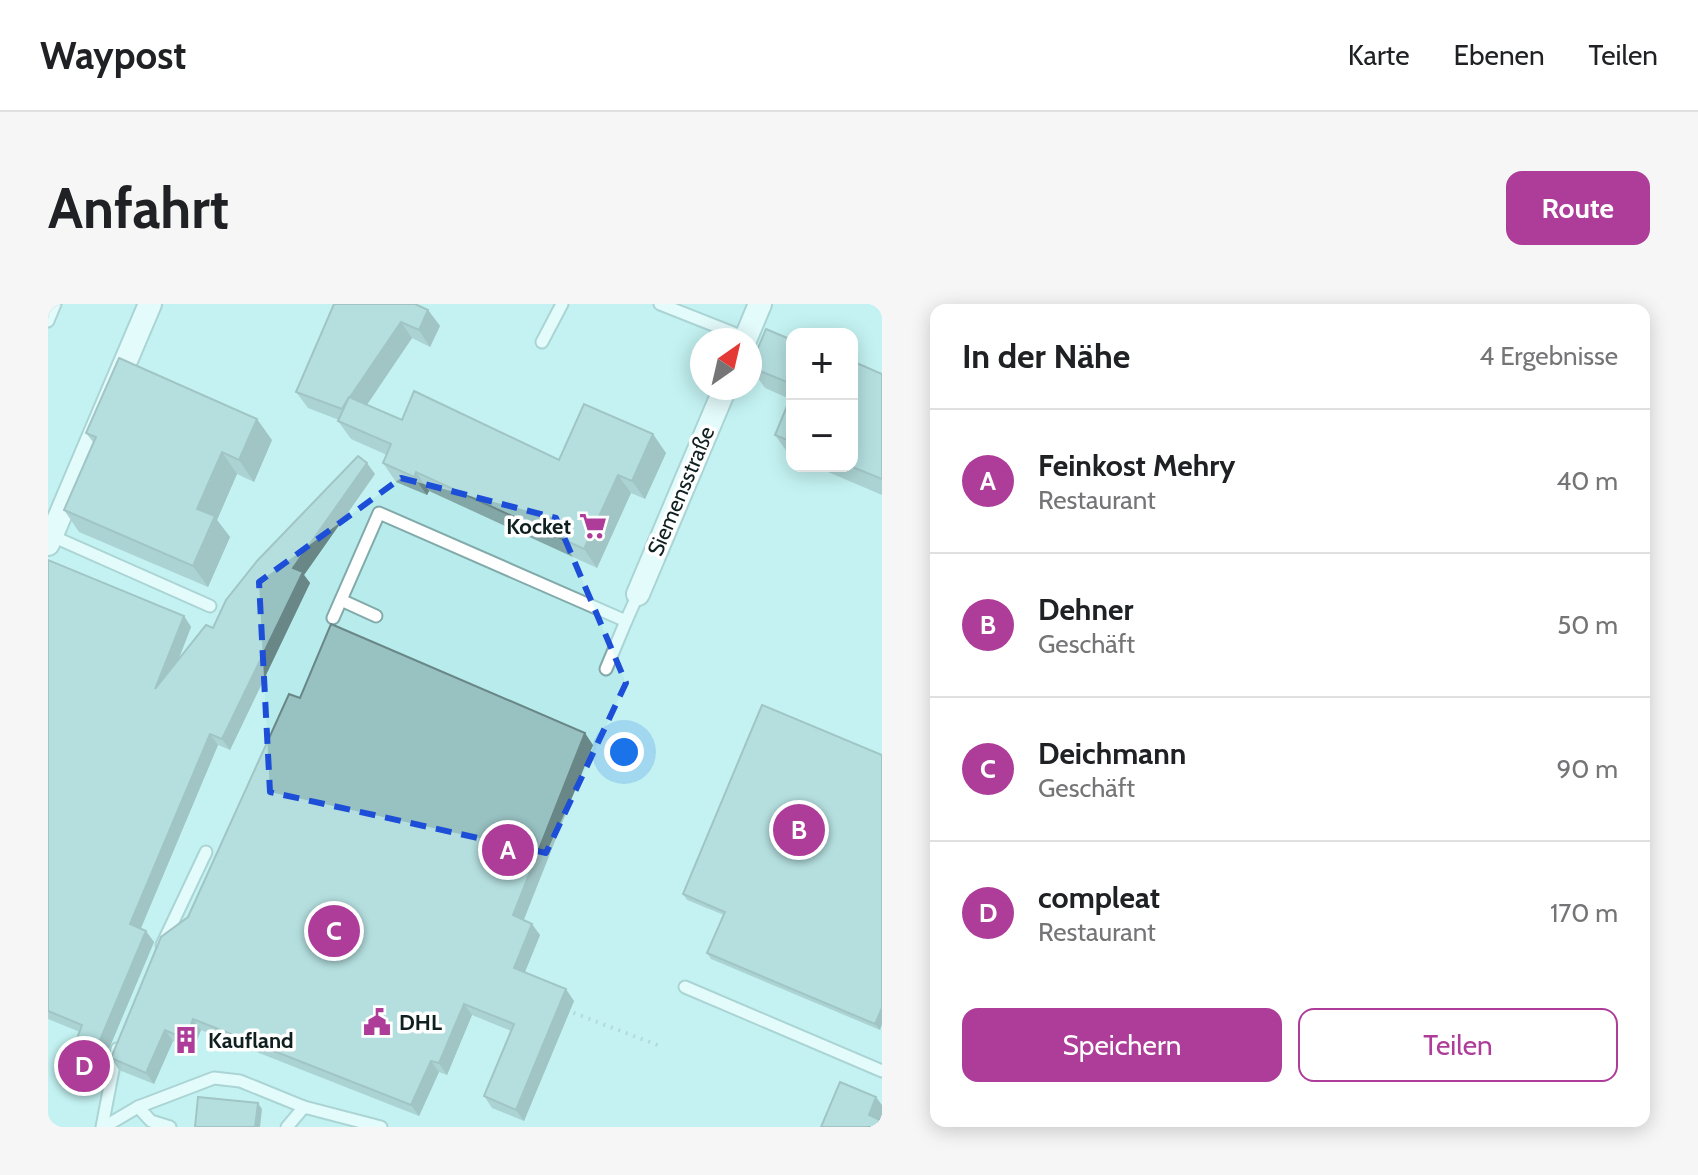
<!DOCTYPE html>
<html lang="de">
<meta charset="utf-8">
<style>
body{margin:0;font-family:Cabin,sans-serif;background:#f6f6f6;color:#202124}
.controls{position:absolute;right:24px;top:24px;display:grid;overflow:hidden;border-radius:16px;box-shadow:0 4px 20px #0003}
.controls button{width:72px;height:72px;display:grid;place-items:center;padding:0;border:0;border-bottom:2px solid #e0e0e0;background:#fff;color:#202124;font:40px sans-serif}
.compass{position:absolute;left:642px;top:24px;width:72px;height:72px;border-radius:50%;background:#fff;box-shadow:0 4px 20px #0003;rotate:34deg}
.you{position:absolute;left:576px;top:448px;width:28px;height:28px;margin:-20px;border:6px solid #fff;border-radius:50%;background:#1a73e8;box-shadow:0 0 0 12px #1a73e833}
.badge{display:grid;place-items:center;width:52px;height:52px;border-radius:50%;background:#ae3d9a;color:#fff;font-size:26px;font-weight:700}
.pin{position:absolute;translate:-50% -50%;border:4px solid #fff;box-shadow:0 2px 8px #0006}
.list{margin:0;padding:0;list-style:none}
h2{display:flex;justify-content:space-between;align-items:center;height:104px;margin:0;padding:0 32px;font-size:34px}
h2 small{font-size:26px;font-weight:400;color:#757577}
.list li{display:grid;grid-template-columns:52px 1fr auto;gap:24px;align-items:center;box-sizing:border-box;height:144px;padding:0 32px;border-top:2px solid #e0e0e0}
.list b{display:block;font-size:30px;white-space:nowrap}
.list p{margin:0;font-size:26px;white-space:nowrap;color:#757577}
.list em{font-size:26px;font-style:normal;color:#757577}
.actions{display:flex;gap:16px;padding:24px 32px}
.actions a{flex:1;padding:18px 0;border:2px solid #ae3d9a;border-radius:16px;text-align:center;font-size:28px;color:#ae3d9a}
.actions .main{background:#ae3d9a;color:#fff}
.map{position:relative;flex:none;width:834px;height:823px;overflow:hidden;border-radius:16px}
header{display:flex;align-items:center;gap:48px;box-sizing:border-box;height:112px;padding:0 40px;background:#fff;border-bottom:2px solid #e0e0e0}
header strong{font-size:38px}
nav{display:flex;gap:44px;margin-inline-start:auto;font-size:28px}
.intro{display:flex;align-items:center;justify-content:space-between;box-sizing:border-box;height:192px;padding:0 48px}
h1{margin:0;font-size:56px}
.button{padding:20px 36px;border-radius:16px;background:#ae3d9a;color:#fff;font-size:28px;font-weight:700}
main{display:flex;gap:48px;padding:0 48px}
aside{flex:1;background:#fff;border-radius:16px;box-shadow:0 4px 20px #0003}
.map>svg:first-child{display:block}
.built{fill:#b8ebeb;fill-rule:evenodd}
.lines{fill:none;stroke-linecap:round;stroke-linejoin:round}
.service-casing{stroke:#82aaaa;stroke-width:15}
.minor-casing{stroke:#82aaaa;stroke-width:26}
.path{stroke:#93b5b5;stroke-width:4;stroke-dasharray:2 6;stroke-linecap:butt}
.service{stroke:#fff;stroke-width:11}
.minor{stroke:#fff;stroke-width:22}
.wall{fill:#83a6a6}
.shaded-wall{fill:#6a8787}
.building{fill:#98c1c1;stroke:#6a8787;stroke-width:2}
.marked{fill:none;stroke:#1d4ed8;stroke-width:6;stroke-dasharray:16 10;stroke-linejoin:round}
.labels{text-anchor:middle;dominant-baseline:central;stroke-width:7;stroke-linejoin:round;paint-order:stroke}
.street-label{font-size:22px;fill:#102020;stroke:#fff}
.poi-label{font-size:22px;font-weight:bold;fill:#102020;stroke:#fff;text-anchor:start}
</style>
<header>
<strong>Waypost</strong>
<nav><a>Karte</a><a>Ebenen</a><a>Teilen</a></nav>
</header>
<div class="intro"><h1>Anfahrt</h1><a class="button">Route</a></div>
<main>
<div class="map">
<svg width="834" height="823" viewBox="0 0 834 823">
<rect width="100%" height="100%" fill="#cef8f8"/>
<path class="built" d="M 0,0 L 834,0 L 834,823 L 0,823 ZM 744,30 L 804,30 L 804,162 L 744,162 ZM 654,36 L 702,36 L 702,84 L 654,84 Z"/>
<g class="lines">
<g class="service-casing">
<g id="service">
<path d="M 612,0 L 698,34"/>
<path d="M 0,17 L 7,0"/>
<path d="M 494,38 L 514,0"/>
<path d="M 4,232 L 162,302"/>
<path d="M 293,296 L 328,312"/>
<path d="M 285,314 L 331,209 L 578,317 L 590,290"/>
<path d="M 558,365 L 578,317"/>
<path d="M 114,641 L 158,548"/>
<path d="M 637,683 L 834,767"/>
<path d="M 90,803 L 103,817 L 122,823"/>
<path d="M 54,823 L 69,745"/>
<path d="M 56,823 L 90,803 L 166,774 L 192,777 L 256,803 L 333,823"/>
<path d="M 239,823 L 256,803"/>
</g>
</g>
<g class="minor-casing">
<g id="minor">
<path d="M 697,36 L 712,0"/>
<path d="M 0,240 L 102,0"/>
<path d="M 590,290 L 677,84"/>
</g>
</g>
<path class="path" d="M 518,706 L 612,742"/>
<use href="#service" class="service"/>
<use href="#minor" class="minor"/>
</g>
<g class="wall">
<path d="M 286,0 L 380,6 L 392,22 L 382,43 L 364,34 L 319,101 L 354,116 L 511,156 L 618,149 L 597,195 L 583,189 L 549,264 L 381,187 L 379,191 L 348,178 L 335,159 L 339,151 L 303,135 L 290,117 L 291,116 L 260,104 L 248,88 Z"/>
<path d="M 744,36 L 744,153 L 742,152 L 727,131 L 742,95 L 717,84 L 702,63 Z"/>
<path d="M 834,70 L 834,191 L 766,162 L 804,162 Z"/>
<path d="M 38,129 L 224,136 L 206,178 L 189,170 L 169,216 L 182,233 L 160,283 L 31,228 L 16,206 L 45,138 Z"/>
<path d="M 327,170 L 256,271 L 262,279 L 182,446 L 170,441 L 93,624 L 106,638 L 55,759 L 34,751 L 27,740 L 32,728 L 0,715 L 0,256 L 136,312 L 143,323 L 131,355 L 165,324 Z"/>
<path d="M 252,394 L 545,441 L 475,616 L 492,631 L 477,668 L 526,697 L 476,817 L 444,804 L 436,792 L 463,727 L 424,711 L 399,771 L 391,768 L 371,812 L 153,726 L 145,746 L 125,737 L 106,780 L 71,766 L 63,754 L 140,613 Z"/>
<path d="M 834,451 L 834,720 L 832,726 L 663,655 L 659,649 L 676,611 L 639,596 L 635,590 Z"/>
</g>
<g class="shaded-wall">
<path d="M 380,6 L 392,22 L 382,43 L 371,26 Z"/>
<path d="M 353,18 L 364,34 L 305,121 L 294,105 Z"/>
<path d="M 209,115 L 224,136 L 206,178 L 191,156 Z"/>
<path d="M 605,130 L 618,149 L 597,195 L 584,177 Z"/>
<path d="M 174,148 L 189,170 L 169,216 L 182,233 L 160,283 L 145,262 L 149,205 Z"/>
<path d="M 319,159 L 327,170 L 256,271 L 262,279 L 182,446 L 174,435 L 245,264 Z"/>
<path d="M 368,168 L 381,187 L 379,191 L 366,173 Z"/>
<path d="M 570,171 L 583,189 L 549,264 L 536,245 Z"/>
<path d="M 136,312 L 143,323 L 114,396 L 107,385 Z"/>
<path d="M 537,429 L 545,441 L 473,623 L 465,611 Z"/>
<path d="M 162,430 L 170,441 L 90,631 L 82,620 Z"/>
<path d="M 484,620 L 492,631 L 474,675 L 466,664 Z"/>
<path d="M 98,627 L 106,638 L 55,759 L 47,748 Z"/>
<path d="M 518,685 L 526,697 L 476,817 L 468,806 Z"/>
<path d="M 416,700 L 424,711 L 399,771 L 391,759 Z"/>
<path d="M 834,704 L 834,720 L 832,726 L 827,720 Z"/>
<path d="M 145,715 L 153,726 L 145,746 L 137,735 Z"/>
<path d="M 117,726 L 125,737 L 106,780 L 98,769 Z"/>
<path d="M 383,757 L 391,768 L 371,812 L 363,801 Z"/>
<path d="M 828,793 L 834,801 L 834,823 L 821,811 Z"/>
<path d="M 210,799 L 214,805 L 212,823 L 207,823 Z"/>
</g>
<g class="building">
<path d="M 286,0 L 367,0 L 380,6 L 371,26 L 353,18 L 302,93 L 301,93 L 294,105 L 248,88 Z"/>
<path d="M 718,25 L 744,36 L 744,80 L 702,63 Z"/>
<path d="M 71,54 L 209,115 L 191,156 L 174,148 L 149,205 L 167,212 L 145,262 L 16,206 L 48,133 L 38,129 Z"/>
<path d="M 804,57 L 834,70 L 834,175 L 802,162 L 804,162 Z"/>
<path d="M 366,87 L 511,156 L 536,100 L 605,130 L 584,177 L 570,171 L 536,245 L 368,168 L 366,173 L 335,159 L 343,140 L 290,117 L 301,93 L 354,116 Z"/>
<path d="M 744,90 L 744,138 L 727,131 Z"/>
<path d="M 310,152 L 319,159 L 245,264 L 255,268 L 174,435 L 162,430 L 82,620 L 98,627 L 47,748 L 27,740 L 34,721 L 0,707 L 0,256 L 136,312 L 107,385 L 158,321 L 165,324 L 178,296 L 209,257 Z"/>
<path d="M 283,320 L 537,429 L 465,611 L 484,620 L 466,664 L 518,685 L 468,806 L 436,792 L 466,720 L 416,700 L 391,759 L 383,757 L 363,801 L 145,715 L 137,735 L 117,726 L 98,769 L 63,754 L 113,633 L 140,613 L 241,390 L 252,394 Z"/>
<path d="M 714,401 L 834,451 L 834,704 L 827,720 L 659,649 L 677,608 L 635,590 Z"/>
<path d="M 792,778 L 828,793 L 821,811 L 834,817 L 834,823 L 773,823 Z"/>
<path d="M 150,793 L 210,799 L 207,823 L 147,823 Z"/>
</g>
<path d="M0 0H834V823H0ZM 353,174 L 508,214 L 578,379 L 498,549 L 222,488 L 211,278 Z" fill="#cef8f8" fill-opacity=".55" fill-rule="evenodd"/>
<path class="marked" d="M 353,174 L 508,214 L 578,379 L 498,549 L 222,488 L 211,278 Z"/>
<defs>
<g id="supermarket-bare" transform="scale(2.16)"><path d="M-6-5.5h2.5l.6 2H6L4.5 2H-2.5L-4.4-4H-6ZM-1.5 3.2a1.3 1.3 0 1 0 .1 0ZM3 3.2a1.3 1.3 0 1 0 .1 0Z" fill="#ae3d9a" stroke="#fff" stroke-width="2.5" paint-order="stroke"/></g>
<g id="civic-bare" transform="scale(2.16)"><path d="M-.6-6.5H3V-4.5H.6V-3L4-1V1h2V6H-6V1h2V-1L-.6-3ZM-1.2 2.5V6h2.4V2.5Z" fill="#ae3d9a" stroke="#fff" stroke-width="2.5" paint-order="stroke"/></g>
<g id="building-bare" transform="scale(2.16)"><path d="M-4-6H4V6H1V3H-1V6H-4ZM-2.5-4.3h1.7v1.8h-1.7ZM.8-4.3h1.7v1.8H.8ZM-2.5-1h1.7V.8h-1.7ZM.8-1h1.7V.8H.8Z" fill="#ae3d9a" stroke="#fff" stroke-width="2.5" paint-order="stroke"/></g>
</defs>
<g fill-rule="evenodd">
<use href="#supermarket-bare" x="545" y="222"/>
<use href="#civic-bare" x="329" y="718"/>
<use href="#building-bare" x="138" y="736"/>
</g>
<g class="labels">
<g class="street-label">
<text transform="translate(633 187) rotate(-67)">Siemensstraße</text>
</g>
<g class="poi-label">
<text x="523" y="222" text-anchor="end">Kocket</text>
<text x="351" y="718">DHL</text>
<text x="160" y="736">Kaufland</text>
</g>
</g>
</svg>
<div class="controls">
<button>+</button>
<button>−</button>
</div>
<svg class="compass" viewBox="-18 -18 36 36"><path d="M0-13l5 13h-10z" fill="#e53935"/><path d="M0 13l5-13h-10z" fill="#757577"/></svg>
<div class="you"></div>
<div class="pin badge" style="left:460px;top:546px">A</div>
<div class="pin badge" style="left:751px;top:526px">B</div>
<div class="pin badge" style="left:286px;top:627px">C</div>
<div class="pin badge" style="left:36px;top:762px">D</div>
</div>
<aside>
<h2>In der Nähe<small>4 Ergebnisse</small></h2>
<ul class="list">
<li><span class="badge">A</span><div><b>Feinkost Mehry</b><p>Restaurant</p></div><em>40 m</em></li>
<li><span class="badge">B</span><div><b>Dehner</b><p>Geschäft</p></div><em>50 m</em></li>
<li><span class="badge">C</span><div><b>Deichmann</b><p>Geschäft</p></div><em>90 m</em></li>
<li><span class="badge">D</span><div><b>compleat</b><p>Restaurant</p></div><em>170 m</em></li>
</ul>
<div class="actions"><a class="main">Speichern</a><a>Teilen</a></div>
</aside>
</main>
